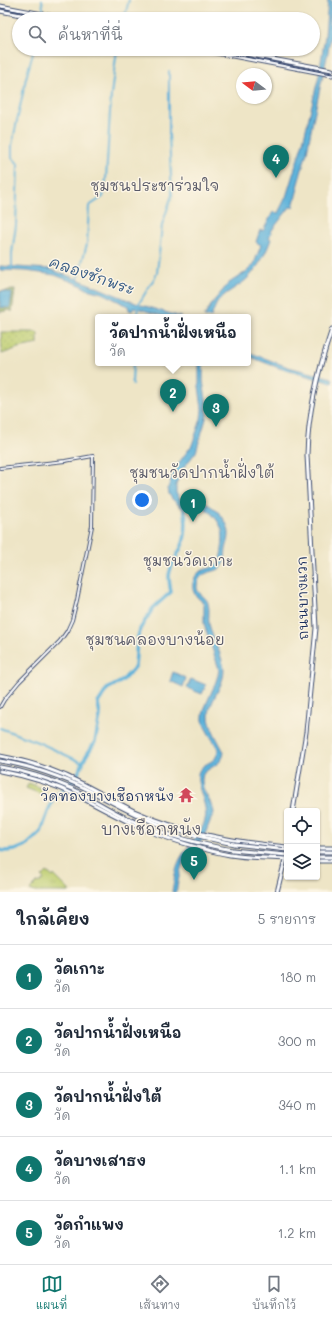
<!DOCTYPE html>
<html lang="th">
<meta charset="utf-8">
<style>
body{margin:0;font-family:Mali,"Playpen Sans Thai",sans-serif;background:#f6f6f7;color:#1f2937}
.controls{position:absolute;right:12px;bottom:12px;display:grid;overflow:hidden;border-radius:4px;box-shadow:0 1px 3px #0004}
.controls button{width:36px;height:36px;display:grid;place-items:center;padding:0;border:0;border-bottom:1px solid #e0e1e3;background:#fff;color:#1f2937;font:20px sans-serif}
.compass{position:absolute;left:236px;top:68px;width:36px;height:36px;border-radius:50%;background:#fff;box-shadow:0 1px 3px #0004;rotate:286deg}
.you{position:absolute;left:142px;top:500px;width:14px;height:14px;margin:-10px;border:3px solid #fff;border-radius:50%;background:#1a73e8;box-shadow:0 0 0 6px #1a73e833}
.badge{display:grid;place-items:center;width:26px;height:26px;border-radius:50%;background:#0f766e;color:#fff;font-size:13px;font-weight:700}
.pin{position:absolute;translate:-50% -33px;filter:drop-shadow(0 1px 2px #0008)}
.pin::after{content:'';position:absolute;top:21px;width:14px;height:12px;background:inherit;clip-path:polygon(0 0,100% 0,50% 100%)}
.popup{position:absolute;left:95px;top:314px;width:156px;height:52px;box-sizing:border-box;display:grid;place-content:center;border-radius:4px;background:#fff;filter:drop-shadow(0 1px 3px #0005);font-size:13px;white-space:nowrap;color:#747a83}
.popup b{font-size:15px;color:#1f2937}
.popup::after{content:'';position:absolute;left:50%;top:100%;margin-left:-8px;border:8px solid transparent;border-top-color:#fff}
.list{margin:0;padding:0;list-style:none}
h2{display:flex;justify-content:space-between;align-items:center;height:52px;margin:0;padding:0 16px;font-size:17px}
h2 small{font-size:13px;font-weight:400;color:#747a83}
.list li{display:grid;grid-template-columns:26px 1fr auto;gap:12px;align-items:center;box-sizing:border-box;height:64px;padding:0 16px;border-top:1px solid #e0e1e3}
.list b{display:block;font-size:15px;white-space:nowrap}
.list p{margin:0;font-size:13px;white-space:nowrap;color:#747a83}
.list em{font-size:13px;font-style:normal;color:#747a83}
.icon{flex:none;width:22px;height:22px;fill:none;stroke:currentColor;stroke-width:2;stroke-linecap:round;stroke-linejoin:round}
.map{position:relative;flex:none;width:332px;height:892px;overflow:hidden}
.search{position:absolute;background:#fff;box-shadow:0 1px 3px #0004;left:12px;right:12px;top:12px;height:44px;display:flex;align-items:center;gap:10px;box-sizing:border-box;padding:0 14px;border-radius:22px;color:#747a83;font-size:15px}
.sheet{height:372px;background:#fff}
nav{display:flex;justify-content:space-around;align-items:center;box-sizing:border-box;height:56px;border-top:1px solid #e0e1e3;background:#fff;font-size:11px;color:#747a83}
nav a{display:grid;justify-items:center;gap:2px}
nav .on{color:#0f766e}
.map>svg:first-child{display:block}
.grass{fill:url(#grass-tufts);stroke:#6c7e68}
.forest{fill:url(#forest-firs);stroke:#587060}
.park{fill:url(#park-dots);stroke:#6c7e68}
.pitch{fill:#bece71;stroke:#6c7e68}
.water{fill:#5fb2da;stroke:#3d709c}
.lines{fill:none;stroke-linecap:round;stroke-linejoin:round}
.canal{stroke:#5fb2da;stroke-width:2}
.river{stroke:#5fb2da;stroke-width:3.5}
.minor-casing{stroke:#3b4a6e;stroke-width:4}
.major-casing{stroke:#3b4a6e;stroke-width:5}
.minor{stroke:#fff;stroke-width:2}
.major{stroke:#fff;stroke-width:3}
.rail{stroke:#1b2f5e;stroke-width:1}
.major-bridge-casing{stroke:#3b4a6e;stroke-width:5;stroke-linecap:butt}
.major-bridge{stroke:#fff;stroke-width:3}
.labels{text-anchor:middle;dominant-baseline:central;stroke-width:3;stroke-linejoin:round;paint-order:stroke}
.street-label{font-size:14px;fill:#1b2f5e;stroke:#fcf5e5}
.poi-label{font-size:14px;fill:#1b2f5e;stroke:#fcf5e5;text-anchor:end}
.neighbourhood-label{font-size:15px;fill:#585968;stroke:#fcf5e5}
.water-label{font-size:15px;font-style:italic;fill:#2f5683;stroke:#fcf5e5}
.quarter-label{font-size:16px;fill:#585968;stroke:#fcf5e5}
</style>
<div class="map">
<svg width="332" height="892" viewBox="0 0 332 892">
<defs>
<pattern id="grass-tufts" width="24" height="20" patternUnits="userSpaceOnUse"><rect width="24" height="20" fill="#bece71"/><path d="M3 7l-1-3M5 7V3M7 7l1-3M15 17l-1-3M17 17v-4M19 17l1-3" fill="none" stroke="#a3b164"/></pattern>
<pattern id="forest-firs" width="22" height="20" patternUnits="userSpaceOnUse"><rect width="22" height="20" fill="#96b163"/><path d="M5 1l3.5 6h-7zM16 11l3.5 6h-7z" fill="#7a9055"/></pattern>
<pattern id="park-dots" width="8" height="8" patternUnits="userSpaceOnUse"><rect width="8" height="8" fill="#bece71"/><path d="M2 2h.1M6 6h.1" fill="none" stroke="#a3b164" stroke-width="1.8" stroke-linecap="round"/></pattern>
</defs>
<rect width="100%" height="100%" fill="#fcf5e5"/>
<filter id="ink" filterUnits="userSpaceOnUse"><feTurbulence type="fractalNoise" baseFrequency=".025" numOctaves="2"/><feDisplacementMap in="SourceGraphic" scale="8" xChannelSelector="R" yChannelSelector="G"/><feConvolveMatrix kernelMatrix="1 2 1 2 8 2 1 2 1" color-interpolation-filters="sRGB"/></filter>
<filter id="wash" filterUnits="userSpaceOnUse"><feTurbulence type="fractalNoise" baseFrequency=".012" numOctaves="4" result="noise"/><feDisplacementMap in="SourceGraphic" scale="16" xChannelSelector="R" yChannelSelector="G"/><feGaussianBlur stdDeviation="0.9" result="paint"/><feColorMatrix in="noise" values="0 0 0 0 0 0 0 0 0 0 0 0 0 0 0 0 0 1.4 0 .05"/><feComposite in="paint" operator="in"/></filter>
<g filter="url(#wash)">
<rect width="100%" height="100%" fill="#eee5c6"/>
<path class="grass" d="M 47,872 L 53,877 L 54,875 L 69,890 L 69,892 L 35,892 L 30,890 L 38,882 L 39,883 L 44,879 L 42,877 Z"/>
<path class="forest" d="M 15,290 L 12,312 L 10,310 L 0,312 L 0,291 Z"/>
<path class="park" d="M 1,332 L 37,332 L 38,333 L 38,344 L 18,348 L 2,354 Z"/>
<path class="pitch" d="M 29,783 L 46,790 L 43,795 L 26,788 Z"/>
<g class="water">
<path d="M 328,0 L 332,0 L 330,23 L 331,33 L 328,52 L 313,120 L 307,152 L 297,187 L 298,188 L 293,207 L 290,207 L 272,230 L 269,238 L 271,239 C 266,254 258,267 248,278 C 240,286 222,294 217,303 C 215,306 213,313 211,317 L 204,317 L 213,302 L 229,283 L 246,272 L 254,264 L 261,245 L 256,242 L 260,230 L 263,231 L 273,212 L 278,213 L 286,197 L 303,142 L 319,75 L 325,36 Z"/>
<path d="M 0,266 L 49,269 L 77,279 L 138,304 L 181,317 L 165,317 L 134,307 L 132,311 L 129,310 L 128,306 L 121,303 L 120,302 L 102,293 L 87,289 L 80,285 L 55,275 L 26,271 L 0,270 Z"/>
<path d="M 2,291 L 12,293 L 10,306 L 9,308 L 0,307 L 0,292 Z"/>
<path d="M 248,352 L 288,367 L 332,378 L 332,383 L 279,368 L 248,356 Z"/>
<path d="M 199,363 L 203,363 L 203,381 L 207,406 L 207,415 L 196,452 L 181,471 L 176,485 L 176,493 L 179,498 L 183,501 C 194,498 203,501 212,507 C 220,512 229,524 229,534 C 229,540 227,544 226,549 C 225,555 226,562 222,567 C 215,574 199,569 197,586 C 196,594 206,596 208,603 C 210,610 208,617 209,624 C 212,638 220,650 223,664 C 228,683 209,699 209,716 C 208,724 220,744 224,752 C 223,765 210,766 203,774 C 198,790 213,801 214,813 C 209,822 207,831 202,840 C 199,846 193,848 189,853 C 180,863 179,879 176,892 L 172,892 C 174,881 175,869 180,859 C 188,845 201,835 205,820 C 209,804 193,783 199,771 C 204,761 218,764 218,749 C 214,741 204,728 203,721 C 201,707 218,685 219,669 L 204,624 L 204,603 C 197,598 191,592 193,583 C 197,565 212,572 218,563 C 222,558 224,537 222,530 C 219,520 207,506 196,505 C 192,504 186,506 181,507 L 172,499 L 169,494 L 168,488 L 175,468 L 192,445 L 201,419 L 202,409 L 199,386 Z"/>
<path d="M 173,672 L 186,678 L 183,687 L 170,681 Z"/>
<path d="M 191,679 L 206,685 L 202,694 L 187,688 Z"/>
</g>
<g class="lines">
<g class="canal">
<path d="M 42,19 L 43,8 L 42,0"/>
<path d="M 124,19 L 129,0"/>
<path d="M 12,268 L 12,253 L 16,225 L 18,164 L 12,157 L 12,145 L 26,78 L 34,49"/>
<path d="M 77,280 L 87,244 L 89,206 L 103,197 L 106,179 L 111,95 L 117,49"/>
<path d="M 137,317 L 138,305 L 155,277 L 157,273 L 162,225 L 172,195 L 169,135 L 169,71"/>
<path d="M 133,363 L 132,382 L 133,385"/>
<path d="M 0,728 L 40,743 L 83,763"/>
</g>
<path class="river" d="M 0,850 L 5,851 L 15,850 L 27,845 L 41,832 L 53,798 L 76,778 L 86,756 L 95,742 L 100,716 L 98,703 L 107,689 L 122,681 L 135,667 L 137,641 L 140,629 L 153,608 L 171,592 C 170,587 169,581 169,576 C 170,564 179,554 183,543 C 186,534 188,511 181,503"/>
</g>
</g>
<g filter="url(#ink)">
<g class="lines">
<g class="minor-casing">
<path id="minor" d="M 0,468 L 65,461 L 93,456 L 92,526 L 77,600 L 72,620 L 67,631 L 60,641 L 19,682 L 4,700 L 0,707"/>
</g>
<g class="major-casing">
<g id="major">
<path d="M 0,6 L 69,19"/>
<path d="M 0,11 L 42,19"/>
<path d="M 196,49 L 332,75"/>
<path d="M 218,49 L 332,70"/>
<path d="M 0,756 C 27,761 56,770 81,783 C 99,792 116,802 134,811 C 183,833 235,842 287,847"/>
<path d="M 0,761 C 27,765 53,774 78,785 C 101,796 123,809 146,819 C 174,831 204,838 234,844"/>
<path d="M 0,767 C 25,771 50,779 73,789 C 95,800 115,814 138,823 C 168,836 200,844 232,850"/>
<path d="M 0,771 C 27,776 53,784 78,796 C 101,808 124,821 148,831 C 175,841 202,850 230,855 C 248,858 268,858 287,859"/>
<path d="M 293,811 L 306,732 L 316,628 L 307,455 C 308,412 318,370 332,329"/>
<path d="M 317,848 L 332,848"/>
<path d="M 317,852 L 332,852"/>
<path d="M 317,857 L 332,857"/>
<path d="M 317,861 L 332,861"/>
<path d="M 277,892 L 287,852"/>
</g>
</g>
<use href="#minor" class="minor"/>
<use href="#major" class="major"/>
<g class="rail">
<path d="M 0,8 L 57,19"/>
<path d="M 205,49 L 332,74"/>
</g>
<g class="major-bridge-casing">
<g id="major-bridge">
<path d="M 234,844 L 287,850"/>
<path d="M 232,850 L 287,855"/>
</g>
</g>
<use href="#major-bridge" class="major-bridge"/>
</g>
</g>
<defs>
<g id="temple-bare" transform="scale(1.2)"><path d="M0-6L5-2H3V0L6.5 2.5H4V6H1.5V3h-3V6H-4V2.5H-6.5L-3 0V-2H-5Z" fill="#d1495b" stroke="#fcf5e5" stroke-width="2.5" paint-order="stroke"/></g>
</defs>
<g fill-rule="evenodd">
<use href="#temple-bare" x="186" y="795"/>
</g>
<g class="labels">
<g class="street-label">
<text transform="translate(302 598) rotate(-91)">ถนนบางแวก</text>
</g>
<g class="poi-label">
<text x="174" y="795">วัดทองบางเชือกหนัง</text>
</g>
<g class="neighbourhood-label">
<text x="155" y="185">ชุมชนประชาร่วมใจ</text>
<text x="202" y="472">ชุมชนวัดปากน้ำฝั่งใต้</text>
<text x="188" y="560">ชุมชนวัดเกาะ</text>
<text x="155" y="639">ชุมชนคลองบางน้อย</text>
</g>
<g class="water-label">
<text transform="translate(92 275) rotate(19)">คลองชักพระ</text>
</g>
<g class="quarter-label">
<text x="151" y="828">บางเชือกหนัง</text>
</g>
</g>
</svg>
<div class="controls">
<button><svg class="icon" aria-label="locate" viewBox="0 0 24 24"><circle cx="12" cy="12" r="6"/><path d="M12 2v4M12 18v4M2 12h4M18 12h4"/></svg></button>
<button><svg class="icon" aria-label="layers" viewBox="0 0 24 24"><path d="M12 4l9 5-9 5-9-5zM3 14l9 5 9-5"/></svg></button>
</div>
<svg class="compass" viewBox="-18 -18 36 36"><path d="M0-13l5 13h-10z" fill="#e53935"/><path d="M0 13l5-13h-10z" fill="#747a83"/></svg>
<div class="you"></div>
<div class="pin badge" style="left:193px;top:522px">1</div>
<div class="pin badge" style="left:173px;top:412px">2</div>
<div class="popup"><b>วัดปากน้ำฝั่งเหนือ</b>วัด</div>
<div class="pin badge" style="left:216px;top:427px">3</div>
<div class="pin badge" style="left:276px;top:178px">4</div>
<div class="pin badge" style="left:194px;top:880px">5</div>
<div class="search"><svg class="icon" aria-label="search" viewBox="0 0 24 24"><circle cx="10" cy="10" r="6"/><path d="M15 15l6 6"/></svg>ค้นหาที่นี่</div>
</div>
<section class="sheet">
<h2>ใกล้เคียง<small>5 รายการ</small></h2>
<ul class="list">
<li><span class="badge">1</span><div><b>วัดเกาะ</b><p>วัด</p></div><em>180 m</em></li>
<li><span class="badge">2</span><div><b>วัดปากน้ำฝั่งเหนือ</b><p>วัด</p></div><em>300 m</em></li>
<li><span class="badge">3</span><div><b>วัดปากน้ำฝั่งใต้</b><p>วัด</p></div><em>340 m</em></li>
<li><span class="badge">4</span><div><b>วัดบางเสาธง</b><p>วัด</p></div><em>1.1 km</em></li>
<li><span class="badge">5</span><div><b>วัดกำแพง</b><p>วัด</p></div><em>1.2 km</em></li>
</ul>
</section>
<nav>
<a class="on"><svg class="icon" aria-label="map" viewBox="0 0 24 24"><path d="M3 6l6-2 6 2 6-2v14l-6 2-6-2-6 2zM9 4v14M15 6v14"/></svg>แผนที่</a>
<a><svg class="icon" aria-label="directions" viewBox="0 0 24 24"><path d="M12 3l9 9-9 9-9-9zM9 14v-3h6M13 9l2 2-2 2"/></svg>เส้นทาง</a>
<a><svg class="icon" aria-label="saved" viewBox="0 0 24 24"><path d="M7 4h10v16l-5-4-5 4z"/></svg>บันทึกไว้</a>
</nav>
